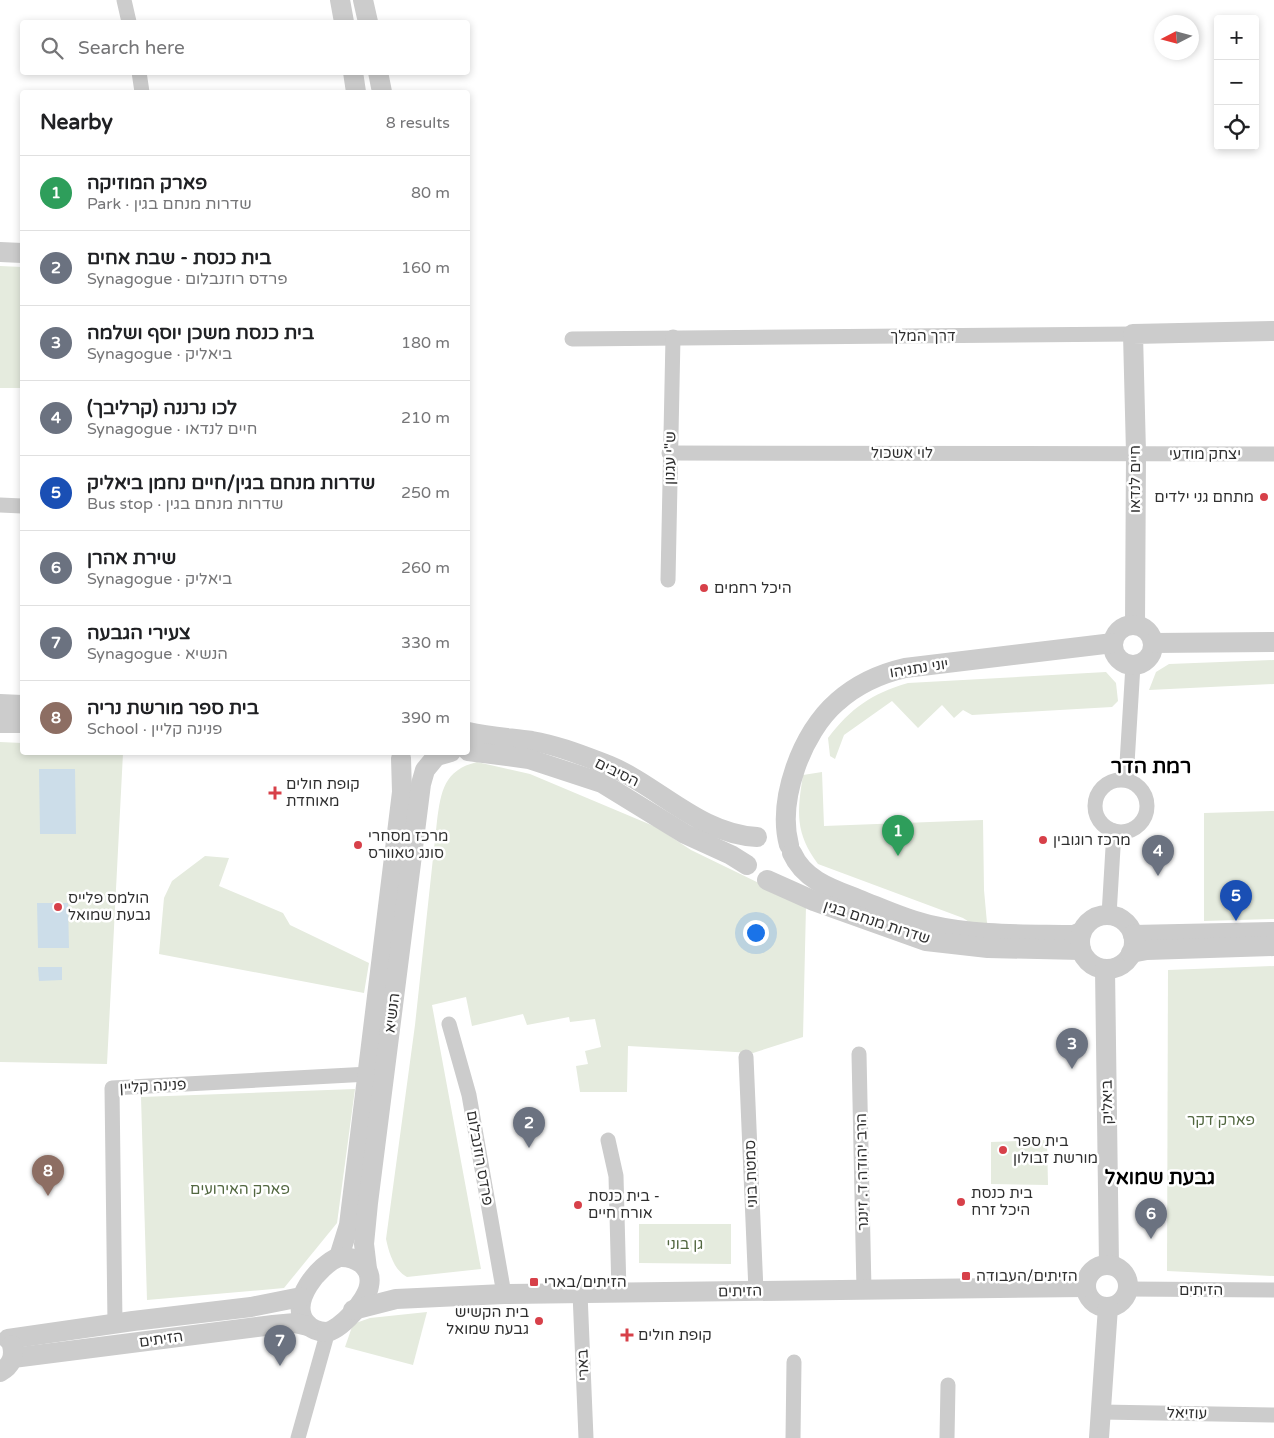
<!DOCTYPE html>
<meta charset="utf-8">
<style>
body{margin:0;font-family:"Varela Round",Heebo,sans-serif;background:#f6f6f6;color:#202124}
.controls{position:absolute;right:15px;top:15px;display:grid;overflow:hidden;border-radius:5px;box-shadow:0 2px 8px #0003}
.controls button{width:45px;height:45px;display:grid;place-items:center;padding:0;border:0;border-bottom:1px solid #e0e0e0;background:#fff;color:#202124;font:25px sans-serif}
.compass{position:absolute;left:1154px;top:15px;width:45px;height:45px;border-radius:50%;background:#fff;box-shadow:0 2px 8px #0003;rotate:264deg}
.you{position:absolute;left:755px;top:932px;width:18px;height:18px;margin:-12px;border:4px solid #fff;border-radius:50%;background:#1a73e8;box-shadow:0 0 0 8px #1a73e833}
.badge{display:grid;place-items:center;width:32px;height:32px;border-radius:50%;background:#db2777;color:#fff;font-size:16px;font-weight:700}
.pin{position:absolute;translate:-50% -41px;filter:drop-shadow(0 1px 2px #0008)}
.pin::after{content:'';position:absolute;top:26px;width:18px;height:15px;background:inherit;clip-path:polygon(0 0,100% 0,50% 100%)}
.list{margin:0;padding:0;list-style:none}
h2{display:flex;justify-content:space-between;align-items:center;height:65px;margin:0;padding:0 20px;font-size:21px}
h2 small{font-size:16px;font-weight:400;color:#757577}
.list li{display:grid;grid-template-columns:32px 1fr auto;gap:15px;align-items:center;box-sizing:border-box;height:75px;padding:0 20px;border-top:1px solid #e0e0e0}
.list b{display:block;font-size:19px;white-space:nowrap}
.list p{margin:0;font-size:16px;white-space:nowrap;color:#757577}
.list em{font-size:16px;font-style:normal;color:#757577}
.icon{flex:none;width:28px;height:28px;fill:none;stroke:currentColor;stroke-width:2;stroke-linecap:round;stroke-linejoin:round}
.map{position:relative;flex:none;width:1274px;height:1438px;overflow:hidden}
.search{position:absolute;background:#fff;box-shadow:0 2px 8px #0003;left:20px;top:20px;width:450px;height:55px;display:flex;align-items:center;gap:12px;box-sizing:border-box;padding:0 18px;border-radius:5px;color:#757577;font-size:19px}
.panel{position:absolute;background:#fff;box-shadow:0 2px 8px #0003;left:20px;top:90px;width:450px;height:665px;border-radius:5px}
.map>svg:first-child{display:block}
.green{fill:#e5ebde}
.water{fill:#ccdde9}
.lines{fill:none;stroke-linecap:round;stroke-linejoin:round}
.minor{stroke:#ccc;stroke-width:15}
.tertiary{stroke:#ccc;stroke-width:20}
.poi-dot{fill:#d74049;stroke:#fff;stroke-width:2}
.labels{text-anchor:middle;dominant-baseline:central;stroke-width:5;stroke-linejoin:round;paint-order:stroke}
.street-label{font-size:15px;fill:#2f2f2f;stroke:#fff}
.poi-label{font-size:15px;fill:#2f2f2f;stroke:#fff;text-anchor:start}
.park-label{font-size:15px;fill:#526740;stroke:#fff}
.district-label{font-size:20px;font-weight:bold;fill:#000;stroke:#fff}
</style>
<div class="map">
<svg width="1274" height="1438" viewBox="0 0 1274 1438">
<rect width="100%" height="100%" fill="#fff"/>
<g class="green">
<path d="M 0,266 L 22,267 L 22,388 L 0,388 Z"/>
<path d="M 1274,660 L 1274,684 L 1149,690 L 1156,672 L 1169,664 Z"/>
<path d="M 1106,672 L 1116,683 L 1118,701 L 1112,707 L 972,715 L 963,710 L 954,718 L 942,705 L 918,728 L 892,701 L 844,735 L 835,759 L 830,756 L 828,738 C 851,708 871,694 908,683 Z"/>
<path d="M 0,742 L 22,743 L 22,752 L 123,753 L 107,1064 L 0,1062 Z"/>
<path d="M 477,762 L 530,774 L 656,827 L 691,850 L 806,906 L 803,1037 L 753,1053 L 628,1046 L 627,1092 L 580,1092 L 576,1066 L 588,1064 L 585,1051 L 601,1047 L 595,1019 L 570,1022 L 569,1017 L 527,1025 L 523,1014 L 472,1026 L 466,997 L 432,1005 L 481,1269 L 407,1277 C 394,1270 389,1253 386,1239 L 415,1025 L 437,821 C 441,791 444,770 477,762 Z"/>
<path d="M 822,772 L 824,826 L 983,820 L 984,890 L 988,934 L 963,918 L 818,864 C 795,833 797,812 803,775 Z"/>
<path d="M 1274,811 L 1274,919 L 1204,921 L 1204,813 Z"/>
<path d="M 205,856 L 229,858 L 219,886 L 283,913 L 290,925 L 369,963 L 364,993 L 159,954 L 164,898 L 172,881 Z"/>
<path d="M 1274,966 L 1274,1276 L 1167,1271 L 1168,970 Z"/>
<path d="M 355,1089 L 337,1223 L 284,1288 L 147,1300 L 141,1097 Z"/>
<path d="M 1047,1140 L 1048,1185 L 991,1184 L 991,1142 Z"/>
<path d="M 639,1224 L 731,1224 L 731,1264 L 639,1263 Z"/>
<path d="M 427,1312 L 413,1365 L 345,1347 L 353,1324 L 370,1318 Z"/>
</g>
<g class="water">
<path d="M 39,769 L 75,769 L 76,834 L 40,834 Z"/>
<path d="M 37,903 L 68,903 L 69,948 L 38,948 Z"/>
<path d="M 38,967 L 62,967 L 62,980 L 39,981 Z"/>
</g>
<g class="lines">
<g class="minor">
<path d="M 124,0 L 129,22"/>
<path d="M 139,72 L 142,92"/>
<path d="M 572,339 L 1133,334"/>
<path d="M 669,453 L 1274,454"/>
<path d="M 0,505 L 22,506"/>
<path d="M 668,580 L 673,337"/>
<path d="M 1126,780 L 1133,665"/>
<circle cx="1121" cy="806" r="26"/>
<path d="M 1109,915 L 1114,831"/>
<path d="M 449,1024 L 469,1095 L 504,1294"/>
<path d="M 859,1054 L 864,1290"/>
<path d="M 746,1057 L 756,1291"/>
<path d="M 608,1140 L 616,1176 L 619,1292"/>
<path d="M 1127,1289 L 1274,1290"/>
<path d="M 580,1293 L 586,1438"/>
<path d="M 115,1323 L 112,1088 L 369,1074"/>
<path d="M 1101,1412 L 1274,1415"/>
<path d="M 298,1438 L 328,1331"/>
<path d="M 793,1438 L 794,1362"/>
<path d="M 947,1438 L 948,1385"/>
</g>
<g class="tertiary">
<path d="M 340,0 L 344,22"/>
<path d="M 363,0 L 368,22"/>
<path d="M 353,72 L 356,92"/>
<path d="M 378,72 L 382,92"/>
<path d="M 0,252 L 22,253"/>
<path d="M 1135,625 L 1136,453 L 1133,334 L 1274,331"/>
<circle cx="1133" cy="645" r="20"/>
<path d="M 1153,643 L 1274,642"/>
<path d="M 0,704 L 22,705"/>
<path d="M 0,723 L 22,723"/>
<path d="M 468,732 C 489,737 510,738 532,741 C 557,745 584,756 608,765 C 659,786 699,834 757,837"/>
<path d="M 468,751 L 529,759 L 602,783 L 685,834 L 731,855 L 747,865"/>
<path d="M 437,756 L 451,752"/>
<path d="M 789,845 C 777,800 802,732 837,702 C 857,684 879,674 905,668 L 1113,643"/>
<path d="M 792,853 C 804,880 832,889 858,899 C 881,908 906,920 930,925 C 977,936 1026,934 1074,935 L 1081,932"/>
<path d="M 767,880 L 814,901 L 926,941 L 988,948 L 1081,950"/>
<circle cx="1107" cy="942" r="27"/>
<path d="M 1133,935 L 1274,932"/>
<path d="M 1131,953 L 1147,950 L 1274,946"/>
<path d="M 1105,969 L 1109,1265"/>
<path d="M 339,1257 L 349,1225 L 402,792 L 401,758"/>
<path d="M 339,1257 C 356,1256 373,1267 369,1286 C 367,1300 340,1331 326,1332 C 319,1332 311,1329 306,1323 C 288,1302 319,1265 339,1257 Z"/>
<circle cx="1107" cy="1286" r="21"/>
<path d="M 367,1269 L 364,1244 L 368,1203 L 421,784 L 425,770 L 434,759"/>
<path d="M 353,1310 L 396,1299 L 504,1294 L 1085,1287"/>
<path d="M 8,1339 L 133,1321 L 251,1307 L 301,1297"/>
<path d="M 13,1358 L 273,1325 L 295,1323 L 308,1326"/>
<path d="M 0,1372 C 11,1366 15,1357 12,1345"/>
<path d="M 1099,1438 L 1108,1307"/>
</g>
</g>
<g class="poi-dot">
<circle cx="1264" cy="497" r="5"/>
<circle cx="704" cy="588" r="5"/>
<path d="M272.5 785.5h5v5h5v5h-5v5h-5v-5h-5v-5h5z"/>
<circle cx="1043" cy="840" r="5"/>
<circle cx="358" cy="845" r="5"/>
<circle cx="58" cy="907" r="5"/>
<circle cx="1003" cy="1150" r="5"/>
<circle cx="961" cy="1202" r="5"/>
<circle cx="578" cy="1205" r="5"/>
<rect x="961" y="1271" width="10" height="10" rx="2.5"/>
<rect x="529" y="1277" width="10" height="10" rx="2.5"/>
<circle cx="539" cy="1321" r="5"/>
<path d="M624.5 1327.5h5v5h5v5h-5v5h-5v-5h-5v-5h5z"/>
</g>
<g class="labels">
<g class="street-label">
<text x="923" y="336">דרך המלך</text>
<text x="902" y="453">לוי אשכול</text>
<text x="1205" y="454">יצחק מודעי</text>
<text transform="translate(670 458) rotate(-89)">ש"י עגנון</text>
<text transform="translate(1135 479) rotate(-90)">חיים לנדאו</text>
<text transform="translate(919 668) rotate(-9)">יוני נתניהו</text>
<text transform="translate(617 772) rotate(26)">הסיבים</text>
<text transform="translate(877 922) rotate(18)">שדרות מנחם בגין</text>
<text transform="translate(392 1013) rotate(-83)">הנשיא</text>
<text transform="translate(153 1086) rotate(-3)">פנינה קליין</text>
<text transform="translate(1107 1102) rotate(-91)">ביאליק</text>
<text transform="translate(480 1158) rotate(80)">פרדס רוזנבלום</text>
<text transform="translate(862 1172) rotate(-91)">הרב יהודה ד. זינגר</text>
<text transform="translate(751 1174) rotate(-92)">סמטת בוני</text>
<text x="1201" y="1290">הזיתים</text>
<text transform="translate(740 1291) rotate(-1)">הזיתים</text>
<text transform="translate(161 1339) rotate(-8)">הזיתים</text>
<text transform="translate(583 1365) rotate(-92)">בארי</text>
<text transform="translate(1187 1413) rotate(1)">עוזיאל</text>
</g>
<g class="poi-label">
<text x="1254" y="497" text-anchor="end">מתחם גני ילדים</text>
<text x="714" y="588">היכל רחמים</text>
<text x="286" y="784">קופת חולים<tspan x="286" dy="17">מאוחדת</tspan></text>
<text x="368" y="836">מרכז מסחרי<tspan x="368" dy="17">סונג טאוורס</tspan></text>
<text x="1053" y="840">מרכז רוגובין</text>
<text x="68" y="898">הולמס פלייס<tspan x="68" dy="17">גבעת שמואל</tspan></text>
<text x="1013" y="1141">בית ספר<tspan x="1013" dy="17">מורשת זבולון</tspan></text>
<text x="971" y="1193">בית כנסת<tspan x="971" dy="17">היכל זרח</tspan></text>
<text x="588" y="1196">בית כנסת -<tspan x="588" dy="17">אורח חיים</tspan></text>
<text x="976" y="1276">הזיתים/העבודה</text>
<text x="544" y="1282">הזיתים/בארי</text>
<text x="529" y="1312" text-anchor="end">בית הקשיש<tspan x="529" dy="17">גבעת שמואל</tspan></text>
<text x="638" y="1335">קופת חולים</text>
</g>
<g class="park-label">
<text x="1221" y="1120">פארק דקר</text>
<text x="240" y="1189">פארק האירועים</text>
<text x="685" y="1244">גן בוני</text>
</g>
<g class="district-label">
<text x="1151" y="767">רמת הדר</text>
<text x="1160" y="1178">גבעת שמואל</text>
</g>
</g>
</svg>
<div class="controls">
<button>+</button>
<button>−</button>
<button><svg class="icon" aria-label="locate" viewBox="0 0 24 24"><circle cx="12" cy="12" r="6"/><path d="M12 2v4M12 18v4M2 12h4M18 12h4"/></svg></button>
</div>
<svg class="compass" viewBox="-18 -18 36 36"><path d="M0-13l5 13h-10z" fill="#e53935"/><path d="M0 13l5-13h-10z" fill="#757577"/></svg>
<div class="you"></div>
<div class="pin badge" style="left:898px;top:856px;background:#2e9e5b">1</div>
<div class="pin badge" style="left:529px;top:1148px;background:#6b7280">2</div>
<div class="pin badge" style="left:1072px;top:1069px;background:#6b7280">3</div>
<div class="pin badge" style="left:1158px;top:876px;background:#6b7280">4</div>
<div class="pin badge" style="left:1236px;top:921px;background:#1a4fb4">5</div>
<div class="pin badge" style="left:1151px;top:1239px;background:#6b7280">6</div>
<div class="pin badge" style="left:280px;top:1366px;background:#6b7280">7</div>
<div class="pin badge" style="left:48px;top:1196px;background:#8d6e63">8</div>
<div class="search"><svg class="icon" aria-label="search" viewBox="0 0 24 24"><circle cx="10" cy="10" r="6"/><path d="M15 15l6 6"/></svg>Search here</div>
<section class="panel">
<h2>Nearby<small>8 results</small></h2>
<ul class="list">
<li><span class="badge" style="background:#2e9e5b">1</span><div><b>פארק המוזיקה</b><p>Park · שדרות מנחם בגין</p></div><em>80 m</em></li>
<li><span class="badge" style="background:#6b7280">2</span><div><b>בית כנסת - שבת אחים</b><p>Synagogue · פרדס רוזנבלום</p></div><em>160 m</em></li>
<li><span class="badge" style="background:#6b7280">3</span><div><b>בית כנסת משכן יוסף ושלמה</b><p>Synagogue · ביאליק</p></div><em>180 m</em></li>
<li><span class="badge" style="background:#6b7280">4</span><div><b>לכו נרננה (קרליבך)</b><p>Synagogue · חיים לנדאו</p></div><em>210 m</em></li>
<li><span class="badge" style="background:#1a4fb4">5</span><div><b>שדרות מנחם בגין/חיים נחמן ביאליק</b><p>Bus stop · שדרות מנחם בגין</p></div><em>250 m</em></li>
<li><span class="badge" style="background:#6b7280">6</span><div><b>שירת אהרן</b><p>Synagogue · ביאליק</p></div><em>260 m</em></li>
<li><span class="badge" style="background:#6b7280">7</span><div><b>צעירי הגבעה</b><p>Synagogue · הנשיא</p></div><em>330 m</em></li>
<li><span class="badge" style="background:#8d6e63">8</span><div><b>בית ספר מורשת נריה</b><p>School · פנינה קליין</p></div><em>390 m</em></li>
</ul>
</section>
</div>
